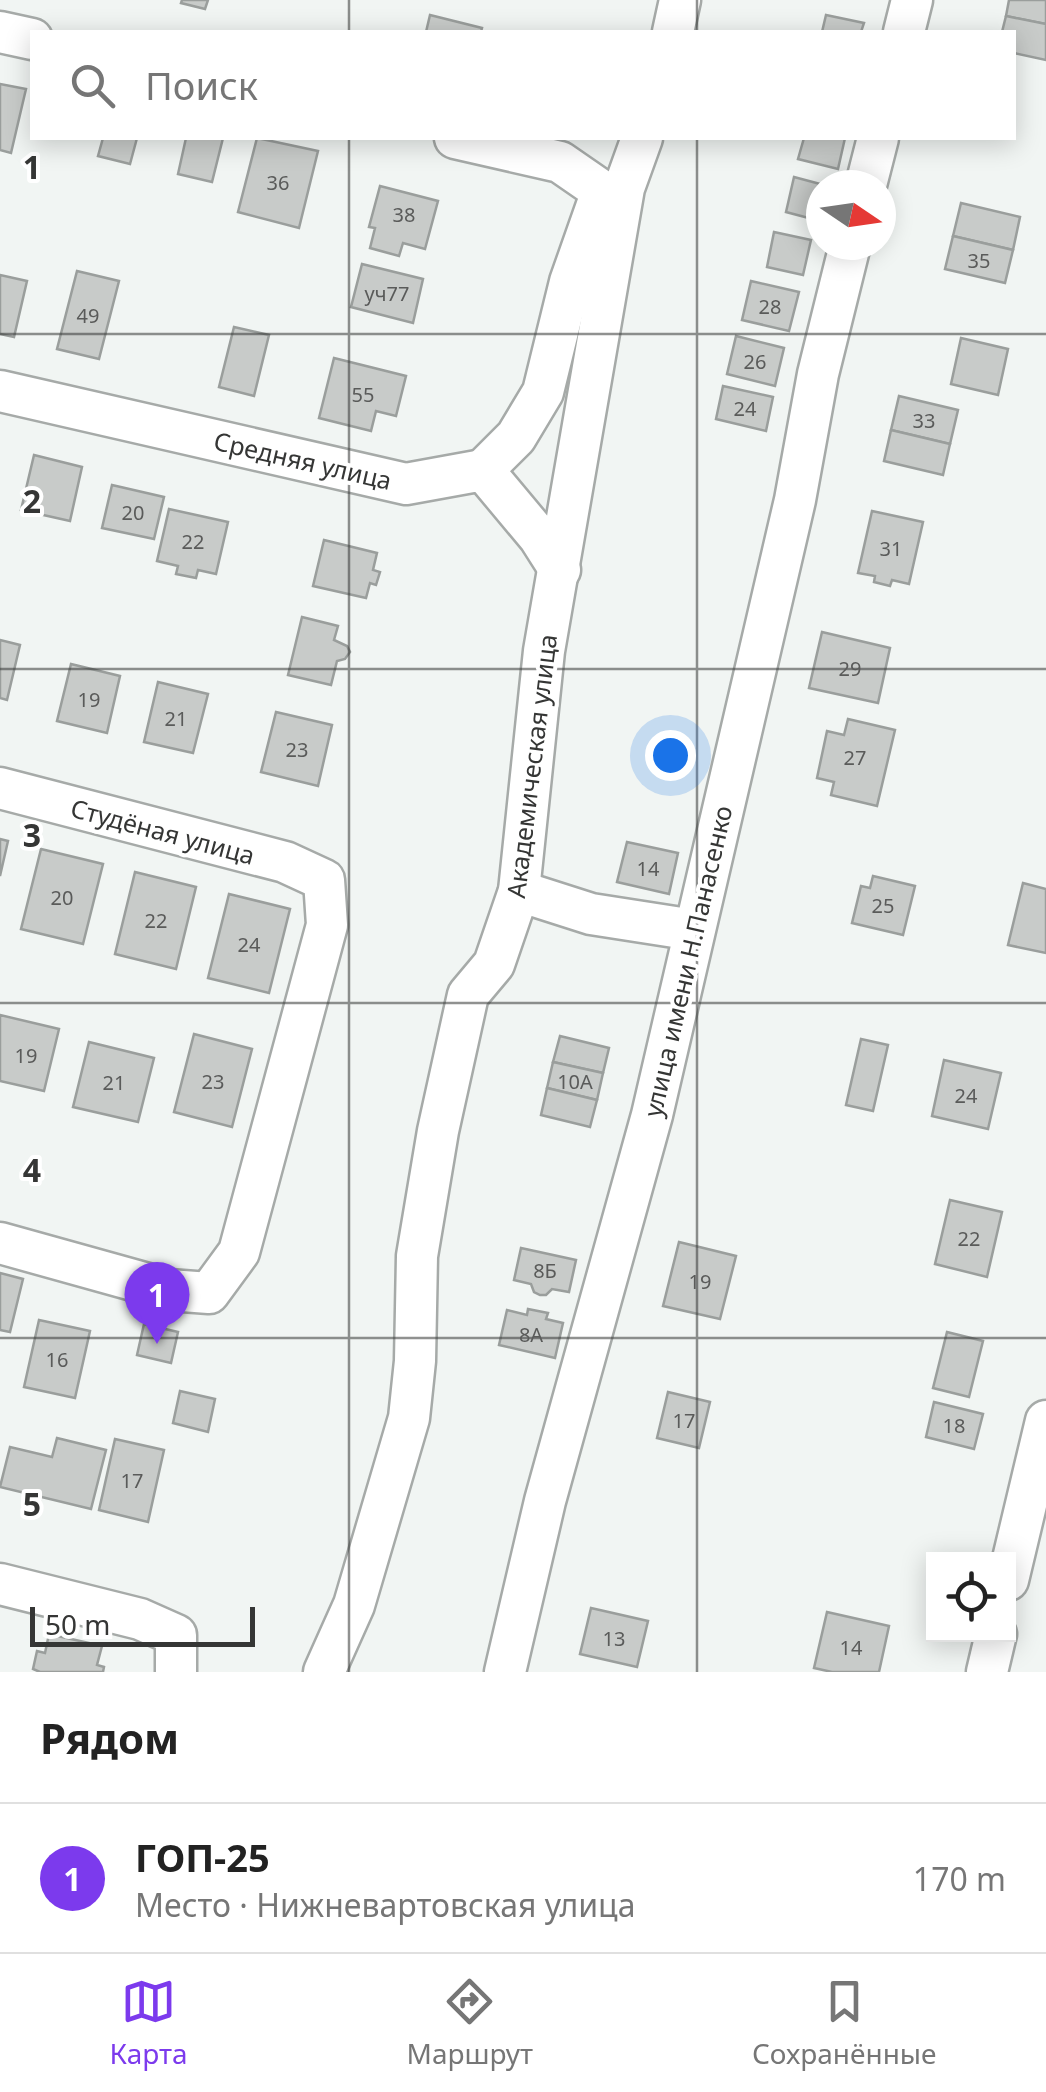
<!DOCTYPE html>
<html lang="ru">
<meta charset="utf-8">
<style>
body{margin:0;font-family:"Noto Sans",sans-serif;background:#f2f2f2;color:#222}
.controls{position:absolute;right:30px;bottom:30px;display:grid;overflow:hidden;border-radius:0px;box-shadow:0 5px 25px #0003}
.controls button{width:90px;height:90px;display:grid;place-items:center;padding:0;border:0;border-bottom:2px solid #e0e0e0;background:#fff;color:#222;font:50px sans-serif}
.compass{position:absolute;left:806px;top:170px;width:90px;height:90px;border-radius:50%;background:#fff;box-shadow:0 5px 25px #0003;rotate:103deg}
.scale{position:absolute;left:30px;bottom:25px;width:225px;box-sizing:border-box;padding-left:10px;border:5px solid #353635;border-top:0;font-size:28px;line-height:35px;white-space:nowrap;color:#353635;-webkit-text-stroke:8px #fff;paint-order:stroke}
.you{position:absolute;left:670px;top:755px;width:35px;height:35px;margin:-25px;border:8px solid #fff;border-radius:50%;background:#1a73e8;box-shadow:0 0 0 15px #1a73e833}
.badge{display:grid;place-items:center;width:65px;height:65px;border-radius:50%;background:#7c3aed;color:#fff;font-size:32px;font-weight:700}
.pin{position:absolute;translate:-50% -82px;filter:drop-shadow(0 2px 5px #0008)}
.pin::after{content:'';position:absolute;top:52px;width:35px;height:30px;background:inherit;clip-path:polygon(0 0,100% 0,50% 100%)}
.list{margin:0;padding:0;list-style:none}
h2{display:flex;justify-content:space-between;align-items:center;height:130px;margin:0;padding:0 40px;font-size:42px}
h2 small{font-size:32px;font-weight:400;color:#767676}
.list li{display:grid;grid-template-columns:65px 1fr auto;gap:30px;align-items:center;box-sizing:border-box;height:150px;padding:0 40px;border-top:2px solid #e0e0e0}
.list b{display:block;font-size:38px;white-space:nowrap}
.list p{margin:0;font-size:32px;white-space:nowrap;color:#767676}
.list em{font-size:32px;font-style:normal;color:#767676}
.icon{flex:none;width:55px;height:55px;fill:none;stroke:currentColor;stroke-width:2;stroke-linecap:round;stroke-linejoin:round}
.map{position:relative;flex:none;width:1046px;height:1672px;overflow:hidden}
.search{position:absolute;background:#fff;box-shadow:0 5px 25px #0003;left:30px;right:30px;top:30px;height:110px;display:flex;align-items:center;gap:25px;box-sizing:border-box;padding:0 35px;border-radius:0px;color:#767676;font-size:38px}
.sheet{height:280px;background:#fff}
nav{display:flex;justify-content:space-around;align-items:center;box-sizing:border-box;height:140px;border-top:2px solid #e0e0e0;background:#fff;font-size:28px;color:#767676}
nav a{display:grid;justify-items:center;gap:5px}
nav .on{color:#7c3aed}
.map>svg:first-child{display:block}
.building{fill:#c8cbc9;stroke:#9a9e9c;stroke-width:2.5}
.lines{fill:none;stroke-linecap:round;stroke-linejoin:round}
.minor-casing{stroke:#a6aaa8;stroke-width:45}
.minor{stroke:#fff;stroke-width:40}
.grid{fill:none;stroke:#353635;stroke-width:2.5;stroke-opacity:0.55}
.labels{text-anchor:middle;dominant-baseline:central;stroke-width:8;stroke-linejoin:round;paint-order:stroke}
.number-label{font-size:20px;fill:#5a5b5a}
.street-label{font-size:25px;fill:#353635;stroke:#fff}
.grid-label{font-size:32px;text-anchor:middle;font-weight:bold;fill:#353635;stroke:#fff;stroke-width:8;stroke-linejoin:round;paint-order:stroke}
</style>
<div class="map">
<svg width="1046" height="1672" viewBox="0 0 1046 1672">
<rect width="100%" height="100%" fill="#f1f5f3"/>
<g class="building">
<path d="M 182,0 L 208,0 L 205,9 L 181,3 Z"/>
<path d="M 1009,0 L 1046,0 L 1046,24 L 1006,16 Z"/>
<path d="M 430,15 L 482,28 L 481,32 L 426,32 Z"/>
<path d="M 826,15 L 864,23 L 861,32 L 822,32 Z"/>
<path d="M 1006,16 L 1046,24 L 1046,60 L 1014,53 L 1014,32 L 1002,32 Z"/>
<path d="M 0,84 L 26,89 L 11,153 L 0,150 Z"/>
<path d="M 103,138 L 137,138 L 130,164 L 98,156 Z"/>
<path d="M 186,138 L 223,138 L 212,182 L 178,174 Z"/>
<path d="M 257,138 L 318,151 L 299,228 L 238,212 Z"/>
<path d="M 804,138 L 845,138 L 838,169 L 798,159 Z"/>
<path d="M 794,177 L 824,185 L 821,185 L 816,220 L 786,212 Z"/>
<path d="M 380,186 L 438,201 L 425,249 L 403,243 L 399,256 L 370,248 L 375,228 L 369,227 Z"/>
<path d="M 961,203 L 1020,217 L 1013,250 L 953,236 Z"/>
<path d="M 774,232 L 811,240 L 803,275 L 767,267 Z"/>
<path d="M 953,236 L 1013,250 L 1005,283 L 945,269 Z"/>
<path d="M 362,264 L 423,279 L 413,323 L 351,307 Z"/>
<path d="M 77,271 L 119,281 L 99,359 L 57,349 Z"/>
<path d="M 0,275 L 27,281 L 14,337 L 0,334 Z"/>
<path d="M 751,281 L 799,292 L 789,331 L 742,320 Z"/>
<path d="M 234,327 L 269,335 L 254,396 L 219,387 Z"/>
<path d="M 736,336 L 784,348 L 775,386 L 727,374 Z"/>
<path d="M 961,338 L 1008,349 L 998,395 L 951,384 Z"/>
<path d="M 334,358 L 406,376 L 396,416 L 376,411 L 371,431 L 319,418 Z"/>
<path d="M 723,386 L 773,397 L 766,431 L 716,419 Z"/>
<path d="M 899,396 L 958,410 L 950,444 L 891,430 Z"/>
<path d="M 891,430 L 950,444 L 943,475 L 884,461 Z"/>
<path d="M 34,455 L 82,467 L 70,521 L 21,510 Z"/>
<path d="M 112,485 L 164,497 L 154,539 L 102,528 Z"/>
<path d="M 169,509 L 228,522 L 216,574 L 198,570 L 196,578 L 176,574 L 178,566 L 157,561 Z"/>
<path d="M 872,511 L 923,522 L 909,584 L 892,580 L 890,586 L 874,582 L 875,576 L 858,573 Z"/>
<path d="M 324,540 L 377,553 L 373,570 L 380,572 L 376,585 L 370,583 L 366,598 L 313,586 Z"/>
<path d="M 302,617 L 338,626 L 334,640 L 347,646 L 350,652 L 345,659 L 337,661 L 331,685 L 288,675 Z"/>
<path d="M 822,632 L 890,648 L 878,703 L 809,688 Z"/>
<path d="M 0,640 L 20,645 L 7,700 L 0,698 Z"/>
<path d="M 71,664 L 120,676 L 107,733 L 57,721 Z"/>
<path d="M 158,682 L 208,694 L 193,753 L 144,742 Z"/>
<path d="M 276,712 L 332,725 L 318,786 L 261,772 Z"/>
<path d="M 848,719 L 895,730 L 877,806 L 831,795 L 834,782 L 817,778 L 827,731 L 844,735 Z"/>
<path d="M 0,839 L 8,841 L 0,876 Z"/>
<path d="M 627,842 L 678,853 L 669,894 L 617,882 Z"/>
<path d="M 41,849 L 103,864 L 83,944 L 21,929 Z"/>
<path d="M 135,872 L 196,887 L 176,969 L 115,954 Z"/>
<path d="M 873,876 L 915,886 L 903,935 L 852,923 L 861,886 L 870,888 Z"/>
<path d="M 1023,883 L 1046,889 L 1046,953 L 1008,945 Z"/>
<path d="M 229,894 L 290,909 L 269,993 L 208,978 Z"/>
<path d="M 0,1015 L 59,1029 L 44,1091 L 0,1081 Z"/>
<path d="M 194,1034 L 252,1049 L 232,1127 L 174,1112 Z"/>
<path d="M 560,1036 L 609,1048 L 603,1073 L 553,1062 Z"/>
<path d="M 861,1039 L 888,1045 L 873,1111 L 846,1105 Z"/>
<path d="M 89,1042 L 154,1058 L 138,1122 L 73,1107 Z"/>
<path d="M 944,1060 L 1001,1073 L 988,1129 L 932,1116 Z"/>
<path d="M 553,1062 L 603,1073 L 597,1100 L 547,1088 Z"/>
<path d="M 547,1088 L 597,1100 L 590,1127 L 541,1115 Z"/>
<path d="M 950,1200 L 1002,1212 L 987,1277 L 935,1264 Z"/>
<path d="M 679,1242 L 736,1256 L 720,1319 L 663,1306 Z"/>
<path d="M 521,1248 L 576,1260 L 569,1292 L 552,1289 L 546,1295 L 540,1295 L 534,1292 L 531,1284 L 514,1280 Z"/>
<path d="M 0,1273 L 23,1279 L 10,1332 L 0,1330 Z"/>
<path d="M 528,1309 L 548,1313 L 546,1319 L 563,1323 L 555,1358 L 499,1345 L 507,1310 L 527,1315 Z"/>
<path d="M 39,1320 L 90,1331 L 75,1398 L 24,1387 Z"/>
<path d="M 144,1324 L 178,1332 L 171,1363 L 137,1355 Z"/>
<path d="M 947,1332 L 983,1341 L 969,1397 L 933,1388 Z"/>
<path d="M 180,1391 L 215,1399 L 208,1432 L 173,1423 Z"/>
<path d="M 668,1392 L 710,1402 L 699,1448 L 657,1438 Z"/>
<path d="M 934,1402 L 983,1414 L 974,1449 L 926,1437 Z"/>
<path d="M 57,1438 L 106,1450 L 91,1509 L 0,1487 L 10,1447 L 52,1457 Z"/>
<path d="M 115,1439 L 164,1450 L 148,1522 L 99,1510 Z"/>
<path d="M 591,1608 L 648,1621 L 637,1667 L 580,1654 Z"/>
<path d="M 827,1612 L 889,1626 L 879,1672 L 832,1672 L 814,1668 Z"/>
<path d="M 49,1634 L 102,1646 L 97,1665 L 104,1667 L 103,1672 L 40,1672 L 33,1669 L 37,1651 L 45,1653 Z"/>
</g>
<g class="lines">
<g class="minor-casing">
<g id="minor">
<path d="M 0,32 L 32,39"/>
<path d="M 673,32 L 680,0"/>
<path d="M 904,32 L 912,0"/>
<path d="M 455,138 L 560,162 L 602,191"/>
<path d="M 866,185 L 878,138"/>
<path d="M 0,391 L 406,484 L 483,470 L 539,537 L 560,570"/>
<path d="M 483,470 L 516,437 L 543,392 L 570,282 L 602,191"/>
<path d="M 0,788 L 285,862 L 324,880 L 327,925 L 239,1252 L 209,1293 L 169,1290 L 0,1243"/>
<path d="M 519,891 L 591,914 L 694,930"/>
<path d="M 1008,1580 L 1046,1421"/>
<path d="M 0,1584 L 140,1619 L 176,1635 L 176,1672"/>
<path d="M 324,1672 L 354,1605 L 409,1418 L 415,1361 L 417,1256 L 438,1131 L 468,995 L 494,964 L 519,891 L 544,651 L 624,188 L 642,138"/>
<path d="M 505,1672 L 545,1501 L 652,1115 L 795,500 L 818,374 L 850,245"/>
<path d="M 987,1672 L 996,1634"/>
</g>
</g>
<use href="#minor" class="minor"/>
</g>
<path class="grid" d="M 349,0 L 349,32M 697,0 L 697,32M 349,138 L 349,1672M 697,138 L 697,1672M 0,334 L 1046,334M 0,669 L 1046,669M 0,1003 L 1046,1003M 0,1338 L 1046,1338"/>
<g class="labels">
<g class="number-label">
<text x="278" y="182">36</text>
<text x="404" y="214">38</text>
<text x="979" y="260">35</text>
<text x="387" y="293">уч77</text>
<text x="770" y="306">28</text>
<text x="88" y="315">49</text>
<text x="755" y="361">26</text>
<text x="363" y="394">55</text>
<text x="745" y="408">24</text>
<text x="924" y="420">33</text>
<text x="133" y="512">20</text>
<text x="193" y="541">22</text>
<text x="891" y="548">31</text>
<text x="850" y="668">29</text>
<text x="89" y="699">19</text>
<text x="176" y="718">21</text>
<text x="297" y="749">23</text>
<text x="855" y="757">27</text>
<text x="648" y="868">14</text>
<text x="62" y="897">20</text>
<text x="883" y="905">25</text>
<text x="156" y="920">22</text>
<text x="249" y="944">24</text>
<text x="26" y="1055">19</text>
<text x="213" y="1081">23</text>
<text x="575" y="1081">10А</text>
<text x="114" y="1082">21</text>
<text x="966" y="1095">24</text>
<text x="969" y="1238">22</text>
<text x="545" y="1270">8Б</text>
<text x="700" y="1281">19</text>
<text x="531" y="1334">8А</text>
<text x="57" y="1359">16</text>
<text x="684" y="1420">17</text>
<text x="954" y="1425">18</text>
<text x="132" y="1480">17</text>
<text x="614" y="1638">13</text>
<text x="851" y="1647">14</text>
</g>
<g class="street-label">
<text transform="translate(303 460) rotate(13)">Средняя улица</text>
<text transform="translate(531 766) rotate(-83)">Академическая улица</text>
<text transform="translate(163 831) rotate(15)">Студёная улица</text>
<text transform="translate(687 961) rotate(-77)">улица имени Н.Панасенко</text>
</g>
</g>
<g class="grid-label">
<text x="32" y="179">1</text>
<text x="32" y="513">2</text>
<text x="32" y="847">3</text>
<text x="32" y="1182">4</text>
<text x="32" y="1516">5</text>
</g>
</svg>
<div class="controls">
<button><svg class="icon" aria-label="locate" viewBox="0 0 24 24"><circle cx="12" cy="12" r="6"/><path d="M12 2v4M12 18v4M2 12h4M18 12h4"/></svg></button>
</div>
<svg class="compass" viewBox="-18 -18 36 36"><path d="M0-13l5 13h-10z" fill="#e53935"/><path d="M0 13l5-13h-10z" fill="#767676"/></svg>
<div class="scale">50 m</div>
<div class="you"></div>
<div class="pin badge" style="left:157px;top:1344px">1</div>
<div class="search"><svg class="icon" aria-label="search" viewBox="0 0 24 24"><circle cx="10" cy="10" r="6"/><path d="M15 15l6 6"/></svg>Поиск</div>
</div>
<section class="sheet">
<h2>Рядом<small></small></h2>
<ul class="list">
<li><span class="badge">1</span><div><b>ГОП-25</b><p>Место · Нижневартовская улица</p></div><em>170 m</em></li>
</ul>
</section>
<nav>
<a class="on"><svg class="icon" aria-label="map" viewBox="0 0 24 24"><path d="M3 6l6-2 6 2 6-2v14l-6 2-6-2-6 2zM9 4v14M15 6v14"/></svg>Карта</a>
<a><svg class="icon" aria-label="directions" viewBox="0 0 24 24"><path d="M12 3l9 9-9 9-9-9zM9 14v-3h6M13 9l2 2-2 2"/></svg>Маршрут</a>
<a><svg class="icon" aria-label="saved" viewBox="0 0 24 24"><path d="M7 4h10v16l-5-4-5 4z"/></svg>Сохранённые</a>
</nav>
